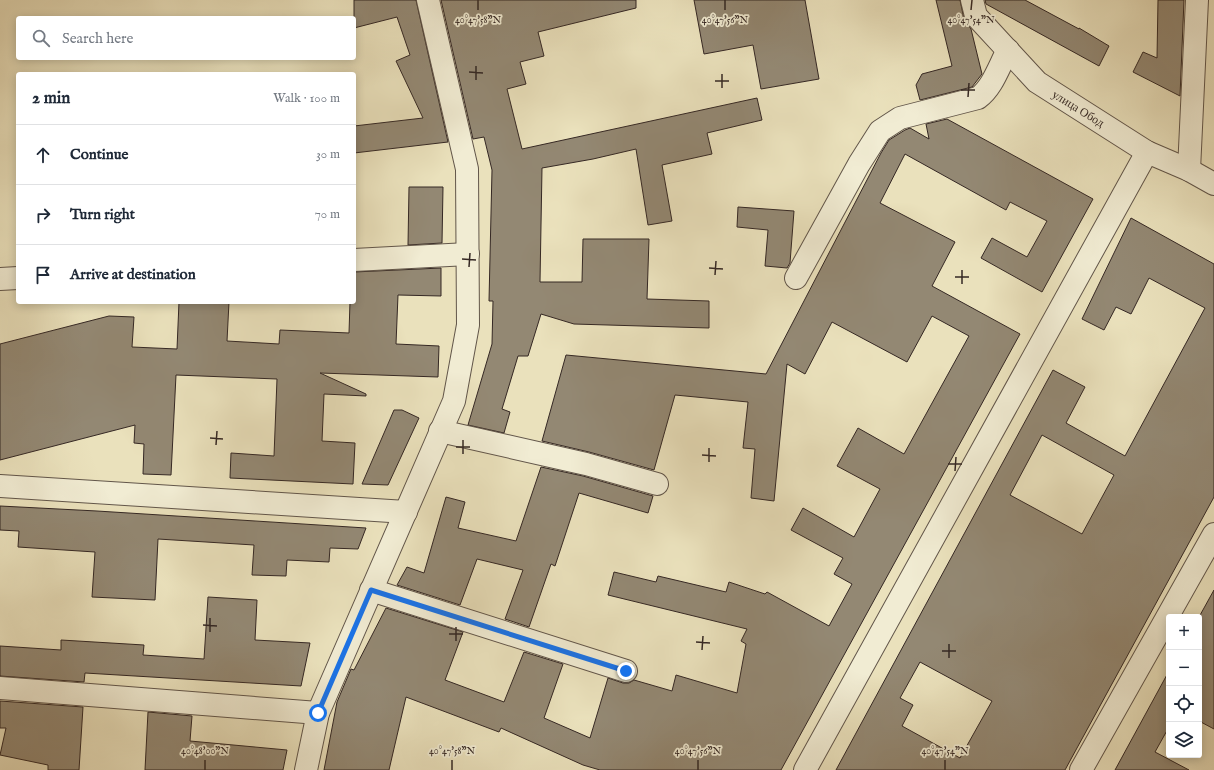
<!DOCTYPE html>
<meta charset="utf-8">
<style>
body{margin:0;font-family:"IM FELL English",serif;background:#f6f6f7;color:#1f2937}
.controls{position:absolute;right:12px;bottom:12px;display:grid;overflow:hidden;border-radius:4px;box-shadow:0 2px 10px #0003}
.controls button{width:36px;height:36px;display:grid;place-items:center;padding:0;border:0;border-bottom:1px solid #e0e1e3;background:#fff;color:#1f2937;font:20px sans-serif}
.stop{position:absolute;width:12px;height:12px;margin:-9px;border:3px solid #1a73e8;border-radius:50%;background:#fff}
.stop.end{background:#1a73e8;border-color:#fff;box-shadow:0 1px 4px #0008}
.list{margin:0;padding:0;list-style:none}
h2{display:flex;justify-content:space-between;align-items:center;height:52px;margin:0;padding:0 16px;font-size:17px}
h2 small{font-size:13px;font-weight:400;color:#747a83}
.list li{display:grid;grid-template-columns:26px 1fr auto;gap:12px;align-items:center;box-sizing:border-box;height:60px;padding:0 16px;border-top:1px solid #e0e1e3}
.list b{display:block;font-size:15px;white-space:nowrap}
.list em{font-size:13px;font-style:normal;color:#747a83}
.icon{flex:none;width:22px;height:22px;fill:none;stroke:currentColor;stroke-width:2;stroke-linecap:round;stroke-linejoin:round}
.map{position:relative;flex:none;width:1214px;height:770px;overflow:hidden}
.search{position:absolute;background:#fff;box-shadow:0 2px 10px #0003;left:16px;top:16px;width:340px;height:44px;display:flex;align-items:center;gap:10px;box-sizing:border-box;padding:0 14px;border-radius:4px;color:#747a83;font-size:15px}
.panel{position:absolute;background:#fff;box-shadow:0 2px 10px #0003;left:16px;top:72px;width:340px;height:232px;border-radius:4px}
.map>svg:first-child{display:block}
.building{fill:#938873;stroke:#352824;fill-rule:evenodd}
.lines{fill:none;stroke-linecap:round;stroke-linejoin:round}
.minor-casing{stroke:#62564a;stroke-width:24}
.minor{stroke:#f1ecd3;stroke-width:22}
.route{stroke:#1a73e8;stroke-width:5}
.ticks{fill:none;stroke:#352824;stroke-width:1.5}
.labels{text-anchor:middle;dominant-baseline:central;stroke-width:3.5;stroke-linejoin:round;paint-order:stroke}
.street-label{font-size:12px;fill:#352824;stroke:#f1ecd3}
.ticks-label{font-size:10px;text-anchor:middle;fill:#352824;stroke:#f1ecd3;stroke-width:3.5;stroke-linejoin:round;paint-order:stroke}
</style>
<div class="map">
<svg width="1214" height="770" viewBox="0 0 1214 770">
<rect width="100%" height="100%" fill="#eae1bc"/>
<filter id="stains"><feTurbulence type="fractalNoise" baseFrequency=".005" numOctaves="4"/><feColorMatrix values="0 0 0 0 .2 0 0 0 0 .09 0 0 0 0 .02 0 0 0 .5 -.17"/></filter>
<radialGradient id="worn" r=".72"><stop offset=".6" stop-color="#630" stop-opacity="0"/><stop offset="1" stop-color="#630" stop-opacity=".3"/></radialGradient>
<g class="building">
<path d="M 354,0 L 416,0 L 448,142 L 354,153 L 354,126 L 423,118 L 396,61 L 410,55 L 397,17 L 354,28 Z"/>
<path d="M 441,0 L 636,0 L 636,8 L 538,32 L 544,56 L 520,62 L 526,84 L 507,89 L 522,149 L 757,98 L 762,120 L 707,133 L 712,154 L 662,165 L 672,221 L 648,225 L 636,149 L 593,159 L 542,168 L 540,282 L 582,282 L 583,239 L 649,239 L 647,299 L 709,301 L 709,328 L 574,324 L 541,314 L 528,356 L 518,356 L 502,409 L 510,412 L 504,433 L 468,425 L 492,344 L 493,301 L 489,301 L 492,170 L 484,137 L 473,139 Z"/>
<path d="M 694,0 L 805,0 L 819,79 L 761,89 L 753,45 L 704,54 Z"/>
<path d="M 936,0 L 960,0 L 964,19 L 971,29 L 982,74 L 972,87 L 920,100 L 916,85 L 922,74 L 952,66 Z"/>
<path d="M 985,0 L 1025,0 L 1079,29 L 1079,28 L 1109,46 L 1099,66 L 986,4 Z"/>
<path d="M 1158,0 L 1184,0 L 1180,96 L 1133,72 L 1143,52 L 1157,58 Z"/>
<path d="M 947,119 L 1093,199 L 1042,292 L 981,258 L 992,238 L 1027,257 L 1047,221 L 1010,202 L 1006,210 L 905,154 L 880,203 L 955,242 L 932,286 L 1020,334 L 781,770 L 600,770 L 583,765 L 501,728 L 499,732 L 406,697 L 389,770 L 324,770 L 337,702 L 351,669 L 354,670 L 386,608 L 463,632 L 445,680 L 504,702 L 524,652 L 563,664 L 544,718 L 590,738 L 608,678 L 623,683 L 629,683 L 634,680 L 672,691 L 676,675 L 737,693 L 746,644 L 741,641 L 747,629 L 608,595 L 614,572 L 656,582 L 658,576 L 726,592 L 729,582 L 765,594 L 767,592 L 829,626 L 852,584 L 834,574 L 843,558 L 791,530 L 803,508 L 854,537 L 880,489 L 837,466 L 858,428 L 904,454 L 969,336 L 932,316 L 907,362 L 832,322 L 805,374 L 787,364 L 774,501 L 751,498 L 755,449 L 743,448 L 748,402 L 675,395 L 654,470 L 589,452 L 542,441 L 566,355 L 766,374 L 881,153 L 889,140 L 905,130 L 910,128 L 929,139 L 926,124 Z"/>
<path d="M 409,187 L 443,187 L 442,243 L 408,245 Z"/>
<path d="M 738,207 L 794,211 L 790,263 L 787,268 L 765,266 L 768,230 L 737,227 Z"/>
<path d="M 1131,218 L 1214,264 L 1214,497 L 1065,770 L 836,770 L 1053,370 L 1085,387 L 1066,423 L 1125,456 L 1205,308 L 1149,278 L 1131,314 L 1116,307 L 1104,330 L 1082,319 ZM 1042,435 L 1114,475 L 1082,534 L 1010,495 ZM 920,662 L 992,701 L 960,758 L 902,726 L 913,705 L 900,698 Z"/>
<path d="M 441,268 L 441,296 L 398,295 L 396,344 L 439,346 L 438,377 L 320,373 L 366,394 L 366,396 L 324,394 L 322,441 L 355,443 L 353,484 L 230,478 L 231,453 L 274,456 L 277,379 L 176,375 L 171,475 L 143,474 L 144,444 L 134,443 L 135,425 L 0,460 L 0,344 L 109,316 L 134,317 L 132,347 L 177,349 L 179,302 L 229,302 L 227,341 L 279,344 L 280,330 L 349,333 L 350,302 L 354,302 L 354,272 Z"/>
<path d="M 394,410 L 402,410 L 419,418 L 388,485 L 362,484 Z"/>
<path d="M 541,467 L 583,476 L 653,496 L 648,513 L 579,493 L 555,566 L 551,564 L 529,627 L 505,619 L 523,570 L 477,559 L 460,605 L 397,585 L 407,567 L 424,573 L 446,497 L 465,502 L 458,528 L 516,541 Z"/>
<path d="M 0,506 L 97,511 L 366,528 L 358,549 L 330,548 L 329,562 L 287,560 L 286,576 L 252,575 L 254,545 L 158,539 L 155,600 L 92,597 L 95,552 L 18,547 L 19,531 L 0,530 Z"/>
<path d="M 1214,590 L 1214,729 L 1199,721 L 1199,617 Z"/>
<path d="M 208,597 L 257,600 L 255,640 L 310,643 L 301,686 L 85,673 L 84,682 L 0,676 L 0,646 L 61,650 L 61,640 L 144,645 L 143,655 L 204,659 Z"/>
<path d="M 1169,671 L 1169,727 L 1155,752 L 1189,770 L 1115,770 Z"/>
<path d="M 0,701 L 83,707 L 79,770 L 48,770 L 48,765 L 0,755 L 6,728 L 0,728 Z"/>
<path d="M 148,712 L 192,716 L 190,741 L 287,750 L 283,770 L 145,770 Z"/>
</g>
<g class="lines">
<g class="minor-casing">
<g id="minor">
<path d="M 972,0 L 976,16 L 1037,82 L 1147,152 L 1189,170 L 1214,184"/>
<path d="M 1189,170 L 1197,0"/>
<path d="M 354,260 L 468,254"/>
<path d="M 796,278 L 859,164 L 880,131 L 900,118 L 978,98 C 993,87 999,66 1008,50"/>
<path d="M 0,279 L 18,278"/>
<path d="M 440,431 L 586,464 L 657,484"/>
<path d="M 0,486 L 406,512"/>
<path d="M 371,590 L 626,671"/>
<path d="M 0,688 L 318,713"/>
<path d="M 306,770 L 318,713 L 454,401 L 468,325 L 467,169 L 428,0"/>
<path d="M 805,770 L 1147,152"/>
<path d="M 1081,770 L 1214,534"/>
</g>
</g>
<use href="#minor" class="minor"/>
</g>
<g class="lines">
<path class="route" d="M 318,713 L 371,590 L 626,671"/>
</g>
<path class="ticks" d="M 478,10 L 478,0M 725,10 L 725,0M 971,10 L 972,0M 469,72 L 483,73M 476,80 L 476,66M 715,81 L 729,81M 722,88 L 722,74M 961,90 L 975,90M 968,97 L 969,83M 462,259 L 476,260M 469,267 L 470,253M 709,268 L 723,269M 715,275 L 716,261M 955,277 L 969,277M 962,284 L 962,270M 210,438 L 223,439M 216,445 L 217,431M 456,447 L 470,447M 463,454 L 463,440M 702,455 L 716,456M 709,462 L 709,448M 948,464 L 962,464M 955,471 L 956,457M 203,625 L 217,626M 210,632 L 210,618M 449,634 L 463,634M 456,641 L 456,627M 696,642 L 710,643M 702,650 L 703,636M 942,651 L 956,651M 949,658 L 949,644M 205,770 L 205,760M 452,770 L 452,760M 698,770 L 698,760M 945,770 L 945,760"/>
<g class="labels">
<g class="street-label">
<text transform="translate(1078 109) rotate(32)">улица Обод</text>
</g>
</g>
<g class="ticks-label">
<text x="478" y="23">40°47'58"N</text>
<text x="725" y="23">40°47'56"N</text>
<text x="971" y="23">40°47'54"N</text>
<text x="205" y="754">40°48'00"N</text>
<text x="452" y="754">40°47'58"N</text>
<text x="698" y="754">40°47'56"N</text>
<text x="945" y="754">40°47'54"N</text>
</g>
<rect width="100%" height="100%" filter="url(#stains)"/>
<rect width="100%" height="100%" fill="url(#worn)"/>
</svg>
<div class="controls">
<button>+</button>
<button>−</button>
<button><svg class="icon" aria-label="locate" viewBox="0 0 24 24"><circle cx="12" cy="12" r="6"/><path d="M12 2v4M12 18v4M2 12h4M18 12h4"/></svg></button>
<button><svg class="icon" aria-label="layers" viewBox="0 0 24 24"><path d="M12 4l9 5-9 5-9-5zM3 14l9 5 9-5"/></svg></button>
</div>
<div class="stop" style="left:318px;top:713px"></div>
<div class="stop end" style="left:626px;top:671px"></div>
<div class="search"><svg class="icon" aria-label="search" viewBox="0 0 24 24"><circle cx="10" cy="10" r="6"/><path d="M15 15l6 6"/></svg>Search here</div>
<section class="panel">
<h2>2 min<small>Walk · 100 m</small></h2>
<ul class="list">
<li><svg class="icon" aria-label="ahead" viewBox="0 0 24 24"><path d="M12 20V5M6 11l6-6 6 6"/></svg><div><b>Continue</b></div><em>30 m</em></li>
<li><svg class="icon" aria-label="right" viewBox="0 0 24 24"><path d="M7 20v-9h11M14 6l5 5-5 5"/></svg><div><b>Turn right</b></div><em>70 m</em></li>
<li><svg class="icon" aria-label="arrive" viewBox="0 0 24 24"><path d="M6 21V4h12l-3 4 3 4H6"/></svg><div><b>Arrive at destination</b></div></li>
</ul>
</section>
</div>
